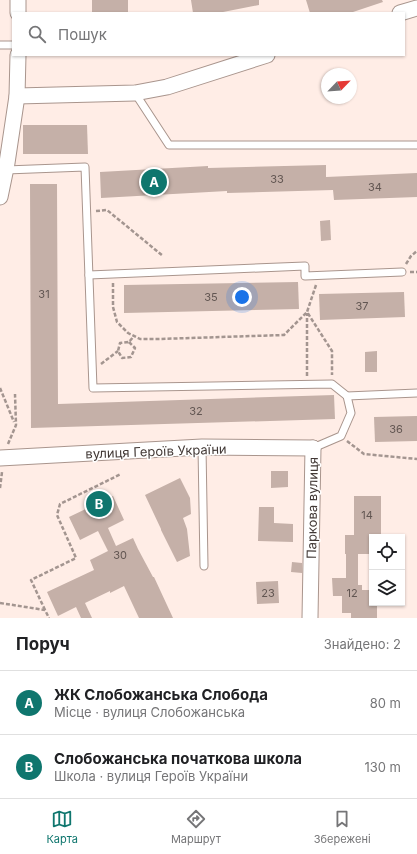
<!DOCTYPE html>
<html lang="uk">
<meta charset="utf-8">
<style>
body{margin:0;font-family:Inter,sans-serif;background:#f2f2f2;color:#202124}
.controls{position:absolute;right:12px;bottom:12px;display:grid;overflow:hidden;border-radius:0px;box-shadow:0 1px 3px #0004}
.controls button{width:36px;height:36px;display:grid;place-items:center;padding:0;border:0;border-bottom:1px solid #e0e0e0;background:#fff;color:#202124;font:20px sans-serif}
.compass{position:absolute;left:321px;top:68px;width:36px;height:36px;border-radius:50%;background:#fff;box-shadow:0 1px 3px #0004;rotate:65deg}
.you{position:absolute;left:242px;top:297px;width:14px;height:14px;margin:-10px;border:3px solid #fff;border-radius:50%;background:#1a73e8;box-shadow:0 0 0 6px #1a73e833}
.badge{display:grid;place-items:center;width:26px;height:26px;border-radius:50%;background:#0f766e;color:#fff;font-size:13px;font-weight:700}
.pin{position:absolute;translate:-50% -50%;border:2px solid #fff;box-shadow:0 1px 4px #0006}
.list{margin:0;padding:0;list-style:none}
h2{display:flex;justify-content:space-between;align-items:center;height:52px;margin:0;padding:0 16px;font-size:17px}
h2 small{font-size:13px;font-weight:400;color:#757577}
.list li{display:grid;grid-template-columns:26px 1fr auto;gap:12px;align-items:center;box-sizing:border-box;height:64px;padding:0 16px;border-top:1px solid #e0e0e0}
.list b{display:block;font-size:15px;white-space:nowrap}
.list p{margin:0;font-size:13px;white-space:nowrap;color:#757577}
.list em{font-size:13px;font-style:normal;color:#757577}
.icon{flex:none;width:22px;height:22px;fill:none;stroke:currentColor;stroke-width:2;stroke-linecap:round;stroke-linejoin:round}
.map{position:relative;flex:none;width:417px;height:618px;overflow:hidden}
.search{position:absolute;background:#fff;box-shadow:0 1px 3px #0004;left:12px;right:12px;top:12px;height:44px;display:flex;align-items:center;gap:10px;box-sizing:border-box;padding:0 14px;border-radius:0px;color:#757577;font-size:15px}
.sheet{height:180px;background:#fff}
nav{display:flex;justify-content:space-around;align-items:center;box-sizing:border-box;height:56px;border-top:1px solid #e0e0e0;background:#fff;font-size:11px;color:#757577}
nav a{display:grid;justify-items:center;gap:2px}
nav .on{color:#0f766e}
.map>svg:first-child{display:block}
.building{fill:#c5b0a8}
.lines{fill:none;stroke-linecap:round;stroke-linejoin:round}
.lane-casing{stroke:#a9958d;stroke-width:9}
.street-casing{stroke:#a9958d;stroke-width:17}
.path{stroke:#a39590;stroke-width:2.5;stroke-dasharray:4 2;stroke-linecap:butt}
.lane{stroke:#fff;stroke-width:7}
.street{stroke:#fff;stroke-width:15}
.labels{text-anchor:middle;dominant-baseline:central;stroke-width:3;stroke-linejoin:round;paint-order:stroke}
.number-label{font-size:11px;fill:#625652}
.street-label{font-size:13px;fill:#413835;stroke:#fff}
</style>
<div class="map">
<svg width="417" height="618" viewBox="0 0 417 618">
<rect width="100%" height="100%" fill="#ffede6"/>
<g class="building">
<rect x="92" y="0" width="36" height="13"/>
<path d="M 191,0 L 259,0 L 259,5 L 218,13 L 193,13 Z"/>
<path d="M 306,0 L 382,0 L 383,2 L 350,13 L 310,13 Z"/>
<path d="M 23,125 L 87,125 L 88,154 L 23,154 Z"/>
<path d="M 326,165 L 326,177 L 417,173 L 417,197 L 334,200 L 333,190 L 227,193 L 227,191 L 101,198 L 100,172 L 208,166 L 208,168 Z"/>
<path d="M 30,184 L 57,184 L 58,404 L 334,395 L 335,419 L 31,428 Z"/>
<path d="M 330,220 L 331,240 L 321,241 L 320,221 Z"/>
<path d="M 298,282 L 299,309 L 124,313 L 124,285 Z"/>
<path d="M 404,292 L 405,317 L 320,320 L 319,294 Z"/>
<path d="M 377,351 L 377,372 L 365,372 L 365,352 Z"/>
<path d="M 417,416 L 417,441 L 375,442 L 374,417 Z"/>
<path d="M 271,471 L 288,471 L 288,487 L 271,488 Z"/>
<path d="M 180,478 L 190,498 L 191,514 L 183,518 L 187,529 L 190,556 L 177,562 L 161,530 L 161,529 L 145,495 Z"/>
<path d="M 113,496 L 124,520 L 108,528 L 116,546 L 133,538 L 138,549 L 153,577 L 154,577 L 173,618 L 139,618 L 124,586 L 110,593 L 110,591 L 85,603 L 92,618 L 81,618 L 76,607 L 58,616 L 47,592 L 94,570 L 90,560 L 108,551 L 98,531 L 80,540 L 69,517 Z"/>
<path d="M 354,496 L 381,496 L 381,537 L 372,537 L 372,554 L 358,554 L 358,585 L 362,585 L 362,590 L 371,590 L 372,603 L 377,603 L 377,618 L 351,618 L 351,613 L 342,613 L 342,596 L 333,596 L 332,578 L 346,578 L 346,554 L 345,554 L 345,535 L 354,535 Z"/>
<path d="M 259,507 L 274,507 L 274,523 L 293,524 L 293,542 L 258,541 Z"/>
<path d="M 292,562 L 302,563 L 302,573 L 291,572 Z"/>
<path d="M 278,581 L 279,603 L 257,604 L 256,582 Z"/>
</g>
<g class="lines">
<g class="lane-casing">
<g id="lane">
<path d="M 0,45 L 13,45"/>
<path d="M 135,93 L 169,145 L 417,145"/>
<path d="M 6,170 L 85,167 L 93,388 L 332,384 L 347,396 L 351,413 L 341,436 L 313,448"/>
<path d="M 89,275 L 305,266 L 305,276 L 402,272"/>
<path d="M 347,396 L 417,393"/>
<path d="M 202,447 L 204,566"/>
</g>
</g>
<g class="street-casing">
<g id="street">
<path d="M 18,13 L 18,0"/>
<path d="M 400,13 L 417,8"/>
<path d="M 17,96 L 135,93 L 167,87 L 267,55"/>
<path d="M 0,197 L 7,163 L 17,96 L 18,55"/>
<path d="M 0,458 L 202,447 L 313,448"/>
<path d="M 310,618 L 313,448"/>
</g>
</g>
<g class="path">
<path d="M 96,211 L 107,210 L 163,256"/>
<path d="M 406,264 L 411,256 L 417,251"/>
<path d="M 410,272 L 417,272"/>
<path d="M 113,283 L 113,307 L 117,322 L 128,333 L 140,339 L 159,339 L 284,335 L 307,312"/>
<path d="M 316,285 L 307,312 L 332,351 L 332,375"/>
<path d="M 129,342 L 135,348 L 131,357 L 122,358 L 118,351 L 120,343 L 129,342 L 134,336"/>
<path d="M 101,364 L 118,351"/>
<path d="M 307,376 L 307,313"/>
<path d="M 0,388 L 14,422"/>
<path d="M 347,441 L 364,454 L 417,459"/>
<path d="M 8,444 L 16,425 L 15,394"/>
<path d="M 0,488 L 2,472"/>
<path d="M 0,603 L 45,610 L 49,618"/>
<path d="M 45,610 L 31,580 L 76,558 L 57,515 L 60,504 L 121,474"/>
</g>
<use href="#lane" class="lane"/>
<use href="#street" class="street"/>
</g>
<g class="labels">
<g class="number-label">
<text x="277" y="179">33</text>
<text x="375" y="187">34</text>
<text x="44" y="294">31</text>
<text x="211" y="297">35</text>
<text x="362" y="306">37</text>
<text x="196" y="411">32</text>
<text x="396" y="429">36</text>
<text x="367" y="515">14</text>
<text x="120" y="555">30</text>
<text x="268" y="593">23</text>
<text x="352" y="593">12</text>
</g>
<g class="street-label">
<text transform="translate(156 451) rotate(-2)">вулиця Героїв України</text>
<text transform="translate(312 508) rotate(-89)">Паркова вулиця</text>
</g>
</g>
</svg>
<div class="controls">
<button><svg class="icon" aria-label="locate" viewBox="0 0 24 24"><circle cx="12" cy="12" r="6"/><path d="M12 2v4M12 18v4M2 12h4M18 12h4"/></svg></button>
<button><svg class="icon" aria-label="layers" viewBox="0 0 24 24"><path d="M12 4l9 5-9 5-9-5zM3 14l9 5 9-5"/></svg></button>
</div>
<svg class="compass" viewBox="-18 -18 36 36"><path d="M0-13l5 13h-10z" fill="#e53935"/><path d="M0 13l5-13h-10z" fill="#757577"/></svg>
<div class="you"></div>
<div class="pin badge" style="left:154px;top:182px">A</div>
<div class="pin badge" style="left:99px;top:504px">B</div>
<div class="search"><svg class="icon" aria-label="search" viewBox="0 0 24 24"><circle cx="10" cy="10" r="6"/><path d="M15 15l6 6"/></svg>Пошук</div>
</div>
<section class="sheet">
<h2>Поруч<small>Знайдено: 2</small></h2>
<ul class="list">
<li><span class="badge">A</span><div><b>ЖК Слобожанська Слобода</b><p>Місце · вулиця Слобожанська</p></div><em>80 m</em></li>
<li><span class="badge">B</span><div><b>Cлобожанська початкова школа</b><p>Школа · вулиця Героїв України</p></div><em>130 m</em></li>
</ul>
</section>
<nav>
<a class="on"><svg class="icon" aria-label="map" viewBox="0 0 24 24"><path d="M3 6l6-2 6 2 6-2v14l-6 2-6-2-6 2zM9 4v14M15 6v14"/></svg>Карта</a>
<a><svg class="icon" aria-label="directions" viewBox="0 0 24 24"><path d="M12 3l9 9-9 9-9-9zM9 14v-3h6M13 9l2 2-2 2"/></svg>Маршрут</a>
<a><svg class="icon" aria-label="saved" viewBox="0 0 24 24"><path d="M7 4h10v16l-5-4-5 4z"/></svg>Збережені</a>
</nav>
